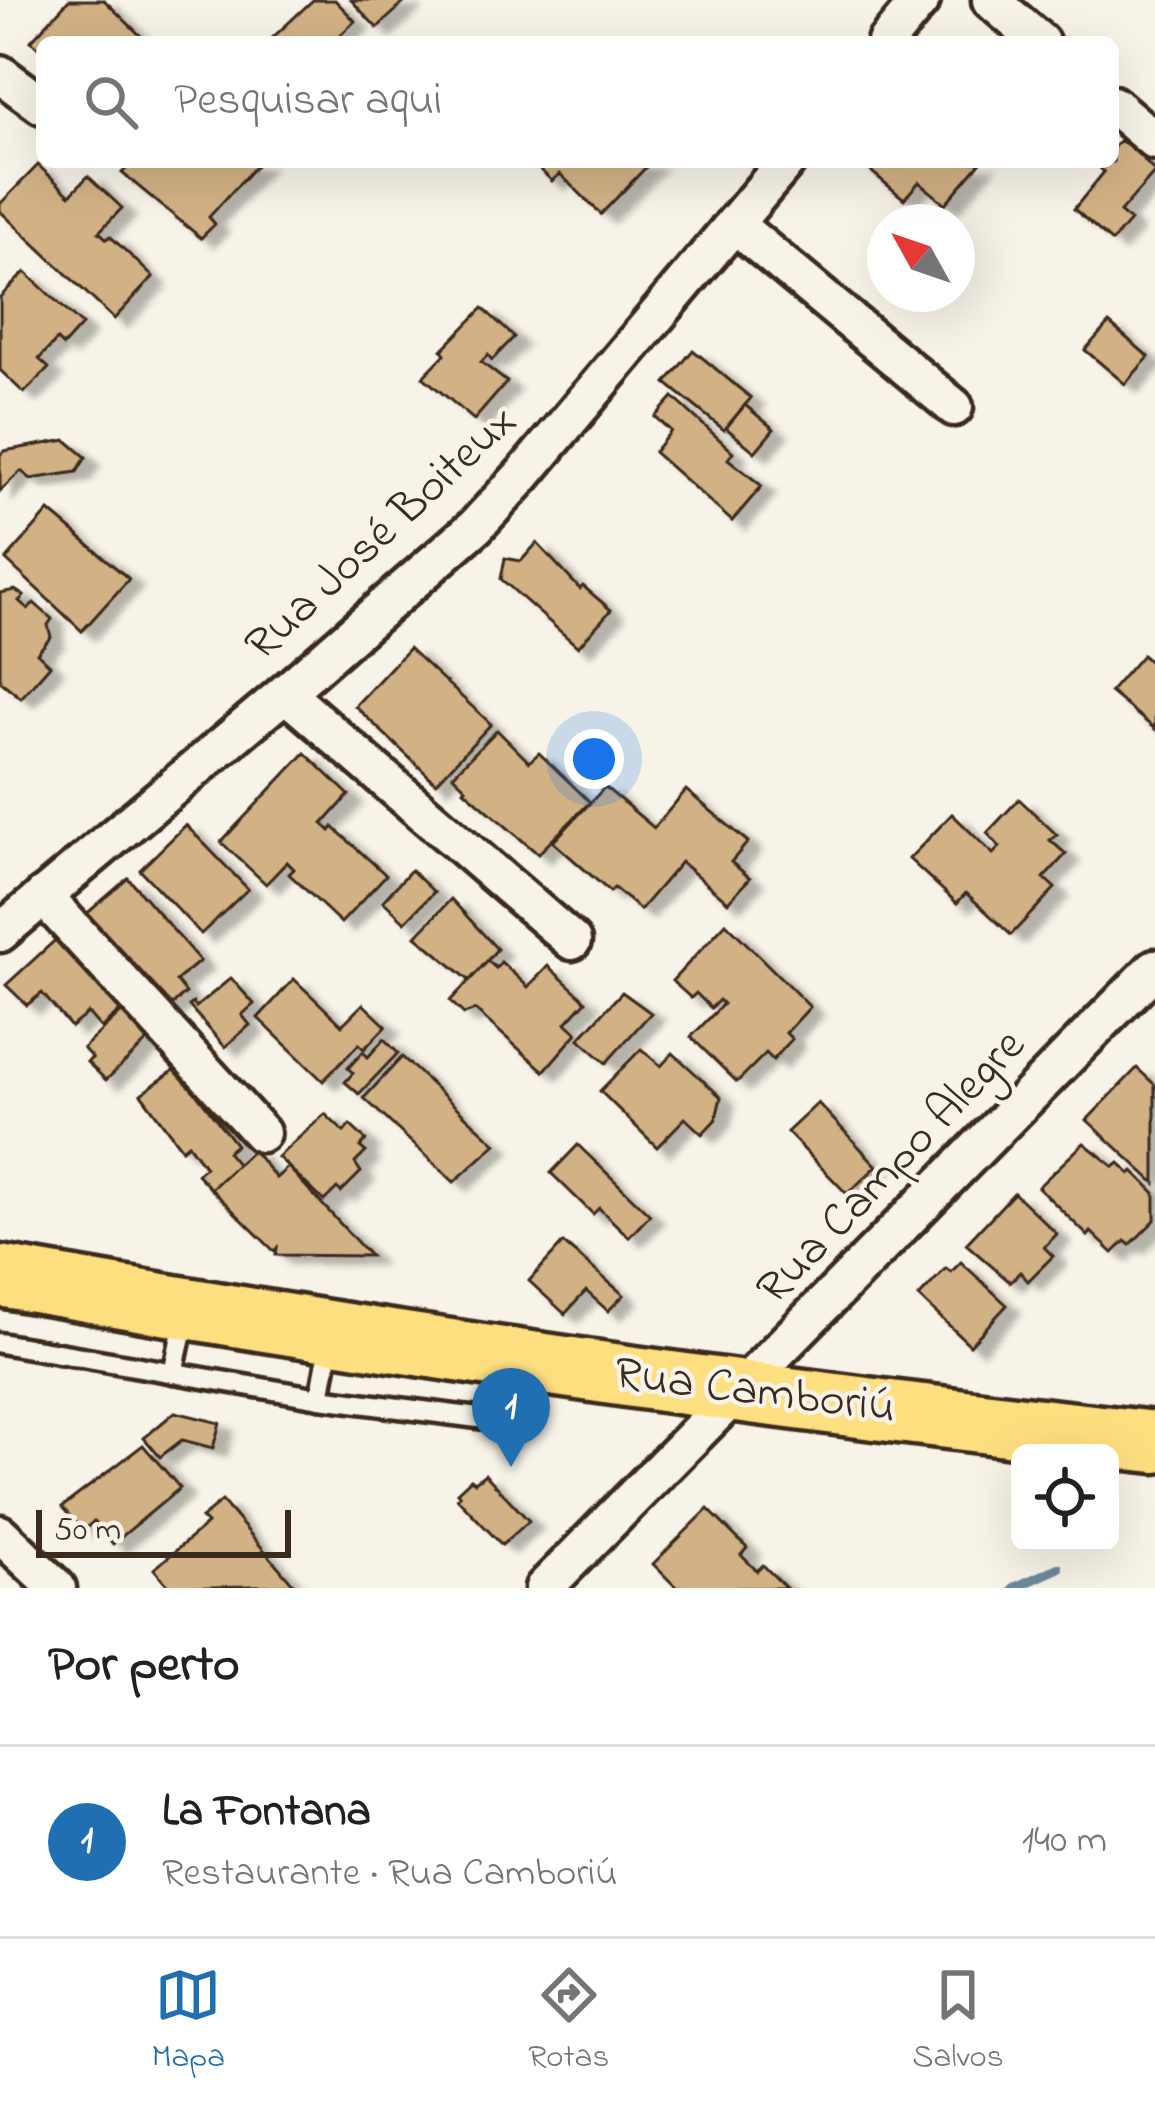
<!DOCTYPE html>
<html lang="pt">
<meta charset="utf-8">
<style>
body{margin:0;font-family:"Indie Flower",sans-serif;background:#f6f6f6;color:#202124}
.controls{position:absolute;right:36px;bottom:36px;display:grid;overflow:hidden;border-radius:18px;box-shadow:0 12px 48px #0002}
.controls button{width:108px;height:108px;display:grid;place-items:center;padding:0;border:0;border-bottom:3px solid #e0e0e0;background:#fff;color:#202124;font:60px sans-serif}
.compass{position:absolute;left:867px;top:204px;width:108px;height:108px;border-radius:50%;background:#fff;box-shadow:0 12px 48px #0002;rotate:310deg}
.scale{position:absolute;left:36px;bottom:30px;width:255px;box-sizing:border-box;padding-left:12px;border:6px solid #3b2a1e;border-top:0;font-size:33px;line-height:42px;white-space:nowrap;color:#3b2a1e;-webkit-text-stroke:9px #f7f3e8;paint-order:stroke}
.you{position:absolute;left:594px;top:759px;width:42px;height:42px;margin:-30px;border:9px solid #fff;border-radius:50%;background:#1a73e8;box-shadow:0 0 0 18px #1a73e833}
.badge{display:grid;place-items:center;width:78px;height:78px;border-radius:50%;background:#1f6fb2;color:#fff;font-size:39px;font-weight:700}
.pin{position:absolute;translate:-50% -99px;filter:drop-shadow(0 3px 6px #0008)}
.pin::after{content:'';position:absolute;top:63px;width:42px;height:36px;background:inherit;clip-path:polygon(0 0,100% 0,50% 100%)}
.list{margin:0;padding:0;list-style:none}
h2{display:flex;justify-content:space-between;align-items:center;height:156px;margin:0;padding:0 48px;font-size:51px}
h2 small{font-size:39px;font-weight:400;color:#757577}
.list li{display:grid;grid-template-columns:78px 1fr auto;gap:36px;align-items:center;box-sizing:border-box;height:192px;padding:0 48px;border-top:3px solid #e0e0e0}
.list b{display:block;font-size:45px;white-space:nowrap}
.list p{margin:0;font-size:39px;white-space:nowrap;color:#757577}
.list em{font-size:39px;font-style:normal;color:#757577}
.icon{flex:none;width:66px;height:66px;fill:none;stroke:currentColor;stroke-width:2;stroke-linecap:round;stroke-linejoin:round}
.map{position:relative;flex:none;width:1155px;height:1588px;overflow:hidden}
.search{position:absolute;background:#fff;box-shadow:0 12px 48px #0002;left:36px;right:36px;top:36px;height:132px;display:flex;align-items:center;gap:30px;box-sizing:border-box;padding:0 42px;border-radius:18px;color:#757577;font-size:45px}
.sheet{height:348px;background:#fff}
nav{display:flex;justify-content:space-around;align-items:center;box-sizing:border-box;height:168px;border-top:3px solid #e0e0e0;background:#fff;font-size:33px;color:#757577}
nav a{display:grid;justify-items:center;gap:6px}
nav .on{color:#1f6fb2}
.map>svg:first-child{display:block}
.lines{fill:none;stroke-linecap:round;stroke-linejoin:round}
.stream{stroke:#6d899b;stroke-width:10}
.building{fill:#d2b185;stroke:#3b2a1e;stroke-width:3;filter:url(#shadow)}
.service-casing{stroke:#3b2a1e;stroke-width:27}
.minor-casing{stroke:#3b2a1e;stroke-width:45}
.primary-casing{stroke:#3b2a1e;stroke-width:69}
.service{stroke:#f7f3e8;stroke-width:18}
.minor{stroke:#f7f3e8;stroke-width:36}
.primary{stroke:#fedf80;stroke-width:60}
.labels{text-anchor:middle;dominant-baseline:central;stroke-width:9;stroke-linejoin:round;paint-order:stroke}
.street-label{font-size:48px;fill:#3b2a1e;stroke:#f7f3e8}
</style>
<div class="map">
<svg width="1155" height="1588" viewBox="0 0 1155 1588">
<defs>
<filter id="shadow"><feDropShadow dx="13" dy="8" stdDeviation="3" flood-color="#0004"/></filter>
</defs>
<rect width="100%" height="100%" fill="#f7f3e8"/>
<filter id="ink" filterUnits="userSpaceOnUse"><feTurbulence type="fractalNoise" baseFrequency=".00833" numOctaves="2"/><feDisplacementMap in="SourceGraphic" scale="24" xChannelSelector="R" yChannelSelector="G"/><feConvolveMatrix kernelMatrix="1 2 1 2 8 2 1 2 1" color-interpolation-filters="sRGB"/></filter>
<g filter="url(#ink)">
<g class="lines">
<path class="stream" d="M 1014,1588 L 1058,1568"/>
</g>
<g class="building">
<path d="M 69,0 L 104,0 L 147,42 L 42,42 L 42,52 L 31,41 Z"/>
<path d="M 313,0 L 335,0 L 355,21 L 333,42 L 268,42 Z"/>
<path d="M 351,0 L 407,0 L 377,28 Z"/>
<path d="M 1119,141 L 1129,144 L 1155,172 L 1120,212 L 1130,221 L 1112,242 L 1074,209 L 1104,172 L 1098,166 L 1113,162 L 1113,148 Z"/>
<path d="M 133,162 L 174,163 L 259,162 L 209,217 L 215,224 L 201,238 L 122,173 Z"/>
<path d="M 532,162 L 651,162 L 601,214 L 560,174 L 552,181 Z"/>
<path d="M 860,162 L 981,162 L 945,204 L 919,182 L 904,199 Z"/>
<path d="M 38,165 L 70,195 L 88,176 L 122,208 L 99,232 L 107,239 L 110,236 L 153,277 L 114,319 L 0,211 L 0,204 Z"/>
<path d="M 25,272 L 82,325 L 63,346 L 57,340 L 39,359 L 49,368 L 24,393 L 0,370 L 0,297 Z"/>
<path d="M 483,308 L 514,337 L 492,360 L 488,355 L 481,362 L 507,382 L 474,420 L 423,377 L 445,354 L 442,350 Z"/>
<path d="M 1109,323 L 1149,357 L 1125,384 L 1085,350 Z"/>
<path d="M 693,350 L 751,398 L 724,430 L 666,383 Z"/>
<path d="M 673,397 L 733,452 L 728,459 L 762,486 L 732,521 L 654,452 L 671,431 L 655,417 Z"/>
<path d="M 745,405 L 774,429 L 755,452 L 726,428 Z"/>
<path d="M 66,440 L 86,457 L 77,472 L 31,479 L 21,471 L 0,491 L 0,455 L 4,451 Z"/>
<path d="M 49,511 L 129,579 L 82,631 L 6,560 Z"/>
<path d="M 537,543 L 580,589 L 583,586 L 611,610 L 578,647 L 501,579 L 505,558 L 521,561 Z"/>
<path d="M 15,590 L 24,596 L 19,601 L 28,609 L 34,603 L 52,619 L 48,625 L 51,637 L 37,653 L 50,665 L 21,698 L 0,681 L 0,593 Z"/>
<path d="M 409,648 L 491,724 L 436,783 L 355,706 Z"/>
<path d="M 1142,655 L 1155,666 L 1155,729 L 1110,692 Z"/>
<path d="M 497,730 L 529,762 L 539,753 L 590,802 L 538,854 L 464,790 L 466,788 L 453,775 Z"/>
<path d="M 305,753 L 349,795 L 323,824 L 330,831 L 333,827 L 386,875 L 341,923 L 289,874 L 294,869 L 287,862 L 266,884 L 221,842 Z"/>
<path d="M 605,787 L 654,828 L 686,790 L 748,842 L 731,862 L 750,878 L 728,902 L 681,862 L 640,910 L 614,888 L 610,892 L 553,842 Z"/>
<path d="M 1019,799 L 1057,835 L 1050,840 L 1066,854 L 1044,878 L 1055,888 L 1011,935 L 966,893 L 957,903 L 909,859 L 952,814 L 993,854 L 1000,847 L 987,833 Z"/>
<path d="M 186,825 L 248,889 L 201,934 L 140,870 Z"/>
<path d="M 411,870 L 434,892 L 405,922 L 383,901 Z"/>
<path d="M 128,878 L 200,961 L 176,981 L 186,993 L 166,1010 L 111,940 L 107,943 L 84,916 Z"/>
<path d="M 451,899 L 497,949 L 470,981 L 416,936 Z"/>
<path d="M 726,923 L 810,1007 L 786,1033 L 792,1039 L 773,1060 L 766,1053 L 737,1082 L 691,1037 L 723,1004 L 719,1000 L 711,1008 L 696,993 L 691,998 L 672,981 Z"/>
<path d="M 62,934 L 126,1006 L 101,1028 L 88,1013 L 71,1027 L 42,993 L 27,1005 L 6,985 Z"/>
<path d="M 488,961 L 496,968 L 501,962 L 528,987 L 548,966 L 586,1001 L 566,1023 L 577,1033 L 544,1071 L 475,1010 L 464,1014 L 450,1001 Z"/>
<path d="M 231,978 L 254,1004 L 242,1015 L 250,1025 L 225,1047 L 189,1006 L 193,1003 L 196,1007 Z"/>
<path d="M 294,979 L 342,1025 L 363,1004 L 386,1026 L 364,1049 L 359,1044 L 323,1081 L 258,1018 Z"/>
<path d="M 622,992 L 651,1013 L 606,1063 L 579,1039 Z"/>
<path d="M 127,1007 L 153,1036 L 106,1080 L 87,1062 L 92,1058 L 83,1048 Z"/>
<path d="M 384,1039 L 398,1053 L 359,1094 L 345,1082 L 353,1073 L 348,1068 L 363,1052 L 368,1057 Z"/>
<path d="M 641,1049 L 661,1066 L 673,1053 L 721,1097 L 716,1119 L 702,1134 L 685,1118 L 657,1147 L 600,1091 Z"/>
<path d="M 402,1057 L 496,1144 L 454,1182 L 364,1098 Z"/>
<path d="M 177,1068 L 236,1145 L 227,1152 L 238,1165 L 211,1189 L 197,1174 L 205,1167 L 188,1144 L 182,1149 L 141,1094 Z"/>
<path d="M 1137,1068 L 1155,1085 L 1155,1183 L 1087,1120 Z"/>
<path d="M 818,1103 L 877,1166 L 847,1194 L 787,1132 Z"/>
<path d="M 325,1114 L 344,1132 L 350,1125 L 366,1140 L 360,1147 L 366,1152 L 355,1163 L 361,1172 L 341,1192 L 337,1188 L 324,1201 L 278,1157 Z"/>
<path d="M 1084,1143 L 1114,1167 L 1119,1163 L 1130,1174 L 1133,1171 L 1155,1193 L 1155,1220 L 1130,1245 L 1125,1241 L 1113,1253 L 1091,1232 L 1088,1236 L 1038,1187 Z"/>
<path d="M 578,1145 L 650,1215 L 629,1237 L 599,1208 L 593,1214 L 551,1173 Z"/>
<path d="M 253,1150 L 276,1178 L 288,1167 L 370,1256 L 276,1255 L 277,1248 L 274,1251 L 211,1189 Z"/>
<path d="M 1014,1193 L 1057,1234 L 1044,1247 L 1053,1256 L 1028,1281 L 1020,1272 L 1010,1282 L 966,1244 Z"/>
<path d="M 563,1243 L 624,1295 L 608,1311 L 586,1291 L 565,1314 L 529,1281 Z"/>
<path d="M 961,1262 L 1007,1305 L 970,1345 L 919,1297 L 946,1268 L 951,1272 Z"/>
<path d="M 175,1412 L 220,1423 L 213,1448 L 182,1440 L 160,1457 L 144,1438 Z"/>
<path d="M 143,1445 L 180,1488 L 113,1544 L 94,1521 L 83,1531 L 62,1507 Z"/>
<path d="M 485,1474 L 529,1521 L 502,1545 L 457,1498 L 460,1495 L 457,1492 L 471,1479 L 475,1482 Z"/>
<path d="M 222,1501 L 294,1585 L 170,1588 L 154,1569 L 207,1524 L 201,1518 Z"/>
<path d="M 708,1509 L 747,1548 L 741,1555 L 757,1571 L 763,1565 L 786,1588 L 677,1588 L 653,1564 Z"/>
</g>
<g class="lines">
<g class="service-casing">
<g id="service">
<path d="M 0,1343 L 320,1398 L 494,1420 L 504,1412 L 508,1369"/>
<path d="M 173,1373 L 186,1313"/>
<path d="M 320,1398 L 331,1338"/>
</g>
</g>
<g class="minor-casing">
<g id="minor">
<path d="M 991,0 L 1040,42"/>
<path d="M 886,42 L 921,0"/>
<path d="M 0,74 L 42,105"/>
<path d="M 1113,105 L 1155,141"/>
<path d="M 734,224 L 954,407"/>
<path d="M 285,693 L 572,941"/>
<path d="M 43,896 L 261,1133"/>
<path d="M 0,933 L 285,693 L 476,526 L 523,475 L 786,162"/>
<path d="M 0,1534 L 57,1588"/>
<path d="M 544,1588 L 1155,968"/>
</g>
</g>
<g class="primary-casing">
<path id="primary" d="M 0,1276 C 383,1344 768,1400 1155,1442"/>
</g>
<use href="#service" class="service"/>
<use href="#minor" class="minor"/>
<use href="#primary" class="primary"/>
</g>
</g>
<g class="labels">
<g class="street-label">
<text transform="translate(382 534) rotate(-43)">Rua José Boiteux</text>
<text transform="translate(892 1168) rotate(-46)">Rua Campo Alegre</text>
<text transform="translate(755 1392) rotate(7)">Rua Camboriú</text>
</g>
</g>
</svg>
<div class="controls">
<button><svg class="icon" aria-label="locate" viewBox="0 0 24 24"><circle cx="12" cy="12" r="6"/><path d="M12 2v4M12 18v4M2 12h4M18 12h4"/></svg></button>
</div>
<svg class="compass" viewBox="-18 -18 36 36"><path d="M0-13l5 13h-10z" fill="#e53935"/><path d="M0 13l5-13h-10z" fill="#757577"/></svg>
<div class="scale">50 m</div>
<div class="you"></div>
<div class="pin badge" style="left:511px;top:1467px">1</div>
<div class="search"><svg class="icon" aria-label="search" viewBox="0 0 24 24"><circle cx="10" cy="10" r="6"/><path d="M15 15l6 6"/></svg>Pesquisar aqui</div>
</div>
<section class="sheet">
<h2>Por perto<small></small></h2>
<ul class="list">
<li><span class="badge">1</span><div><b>La Fontana</b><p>Restaurante · Rua Camboriú</p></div><em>140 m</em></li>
</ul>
</section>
<nav>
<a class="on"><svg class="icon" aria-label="map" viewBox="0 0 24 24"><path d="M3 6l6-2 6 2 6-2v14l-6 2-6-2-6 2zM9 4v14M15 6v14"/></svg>Mapa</a>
<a><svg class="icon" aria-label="directions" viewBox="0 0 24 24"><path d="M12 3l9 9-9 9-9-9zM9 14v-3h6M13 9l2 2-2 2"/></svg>Rotas</a>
<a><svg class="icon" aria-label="saved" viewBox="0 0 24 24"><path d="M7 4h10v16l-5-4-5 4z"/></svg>Salvos</a>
</nav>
